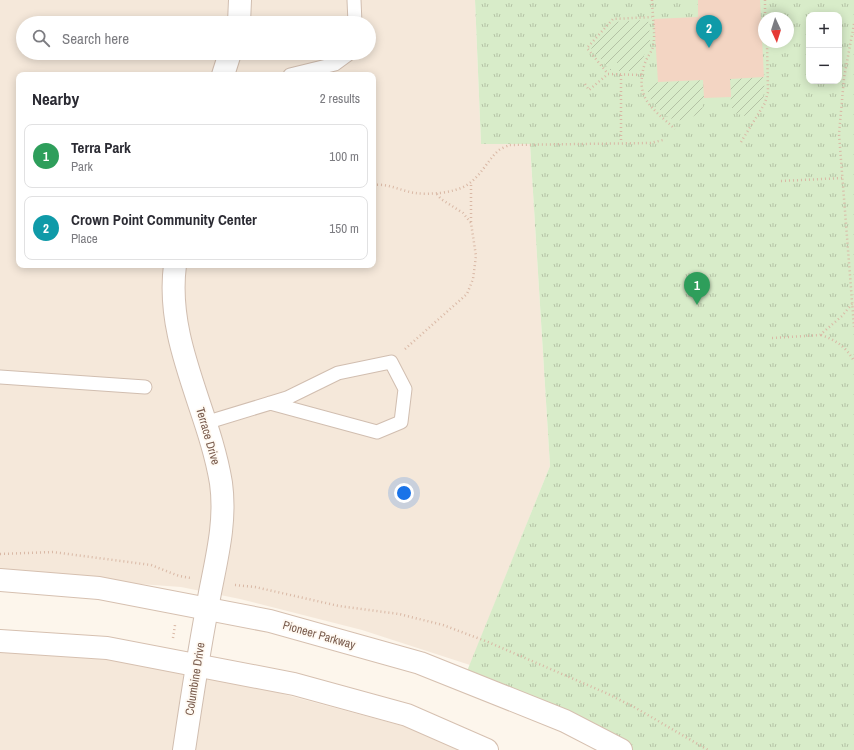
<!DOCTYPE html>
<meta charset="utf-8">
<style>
body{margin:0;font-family:"Archivo Narrow",sans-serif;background:#f7f7f7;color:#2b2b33}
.controls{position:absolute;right:12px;top:12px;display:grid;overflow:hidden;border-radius:8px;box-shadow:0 2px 10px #0003}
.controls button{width:36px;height:36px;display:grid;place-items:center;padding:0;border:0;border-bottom:1px solid #e1e1e2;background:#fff;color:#2b2b33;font:20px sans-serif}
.compass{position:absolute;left:758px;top:12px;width:36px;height:36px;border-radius:50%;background:#fff;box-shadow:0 2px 10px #0003;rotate:176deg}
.you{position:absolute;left:404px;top:493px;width:14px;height:14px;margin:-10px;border:3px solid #fff;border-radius:50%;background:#1a73e8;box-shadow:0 0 0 6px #1a73e833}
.badge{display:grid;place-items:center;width:26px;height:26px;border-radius:50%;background:#0b8043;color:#fff;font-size:13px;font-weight:700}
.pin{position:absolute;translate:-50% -33px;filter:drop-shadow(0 1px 2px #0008)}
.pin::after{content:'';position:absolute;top:21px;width:14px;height:12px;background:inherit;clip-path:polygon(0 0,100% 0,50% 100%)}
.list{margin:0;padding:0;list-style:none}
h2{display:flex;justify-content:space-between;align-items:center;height:52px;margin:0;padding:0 16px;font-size:17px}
h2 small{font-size:13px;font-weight:400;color:#7c7c81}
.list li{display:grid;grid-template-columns:26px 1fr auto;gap:12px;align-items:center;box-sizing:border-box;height:64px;margin:0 8px 8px;padding:0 8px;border:1px solid #e1e1e2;border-radius:8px}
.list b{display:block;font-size:15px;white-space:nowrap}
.list p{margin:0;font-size:13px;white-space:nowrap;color:#7c7c81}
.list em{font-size:13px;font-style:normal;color:#7c7c81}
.icon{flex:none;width:22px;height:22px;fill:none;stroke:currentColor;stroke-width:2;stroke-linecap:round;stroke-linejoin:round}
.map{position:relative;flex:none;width:854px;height:750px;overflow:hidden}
.search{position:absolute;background:#fff;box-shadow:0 2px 10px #0003;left:16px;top:16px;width:360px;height:44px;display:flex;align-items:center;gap:10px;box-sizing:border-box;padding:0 14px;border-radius:22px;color:#7c7c81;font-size:15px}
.panel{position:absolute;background:#fff;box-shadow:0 2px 10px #0003;left:16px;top:72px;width:360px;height:196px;border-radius:8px}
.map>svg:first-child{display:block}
.residential{fill:#f5e8da;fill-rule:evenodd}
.grass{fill:url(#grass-tufts);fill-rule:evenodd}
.garden{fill:url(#garden-furrows)}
.building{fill:#f3d5c3}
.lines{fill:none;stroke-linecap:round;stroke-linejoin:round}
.lane-casing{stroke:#d1beb0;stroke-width:15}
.street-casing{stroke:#d1beb0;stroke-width:24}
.secondary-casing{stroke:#d6c0b0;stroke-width:24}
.path{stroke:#d9b8a5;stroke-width:2.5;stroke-dasharray:1 3;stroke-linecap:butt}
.lane{stroke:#fff;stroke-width:13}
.street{stroke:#fff;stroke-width:22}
.secondary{stroke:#fff;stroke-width:22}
.labels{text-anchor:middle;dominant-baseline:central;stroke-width:3.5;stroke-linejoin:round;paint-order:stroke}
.street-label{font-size:12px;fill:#7a5c4d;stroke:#fffaf3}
</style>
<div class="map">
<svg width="854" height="750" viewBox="0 0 854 750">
<defs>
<pattern id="grass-tufts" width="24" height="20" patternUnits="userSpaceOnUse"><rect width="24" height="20" fill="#d8ecc9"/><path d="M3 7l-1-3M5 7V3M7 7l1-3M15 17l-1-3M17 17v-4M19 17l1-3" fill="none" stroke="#b4c2a5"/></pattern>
<pattern id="garden-furrows" width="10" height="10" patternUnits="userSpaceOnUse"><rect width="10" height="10" fill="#d8ecc9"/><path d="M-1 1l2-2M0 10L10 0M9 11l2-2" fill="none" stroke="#b4c2a5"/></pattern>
</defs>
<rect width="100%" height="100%" fill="#fdf6ec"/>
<g class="residential">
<path d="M 0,0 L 475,0 L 481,144 L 530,144 L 550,466 L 470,665 L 362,630 L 240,599 L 181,587 L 0,574 ZM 23,23 L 369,23 L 369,53 L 23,53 ZM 19,75 L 373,75 L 373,265 L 19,265 Z"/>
<path d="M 0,649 L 93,655 L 234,681 L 410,728 L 463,750 L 0,750 Z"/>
</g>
<path class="grass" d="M 475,0 L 854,0 L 854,750 L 621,750 L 463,681 L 550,466 L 530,144 L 481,144 ZM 809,15 L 839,15 L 839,81 L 809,81 ZM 764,18 L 788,18 L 788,42 L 764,42 Z"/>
<g class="garden">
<path d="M 643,20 L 649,22 L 650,44 L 642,59 L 639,71 L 619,71 L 619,63 L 611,63 L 611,71 L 591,48 L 614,22 Z"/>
<path d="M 764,77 C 765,88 764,113 750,116 C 745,117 739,114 735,113 L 731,106 L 730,79 Z"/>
<path d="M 703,80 L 704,98 L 702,111 C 676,129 666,119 648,96 L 648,83 Z"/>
</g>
<path class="building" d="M 698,0 L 760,0 L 764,77 L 730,79 L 731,97 L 704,98 L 703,80 L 658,82 L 654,19 L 698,17 Z"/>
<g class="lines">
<g class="lane-casing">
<g id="lane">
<path d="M 354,0 L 355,23"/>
<path d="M 290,75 L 335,64 L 350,53"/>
<path d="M 0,377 L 145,387"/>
<path d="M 205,423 L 287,398 L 338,373 L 391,362 L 405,389 L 401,422 L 377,432 L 270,403"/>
</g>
</g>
<g class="street-casing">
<g id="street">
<path d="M 239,23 L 240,0"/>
<path d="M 223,75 L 230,53"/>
<path d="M 175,265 C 165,342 209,409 221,483 C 227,526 214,567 207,609 C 198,656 191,703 184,750"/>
</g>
</g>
<g class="secondary-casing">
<g id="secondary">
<path d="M 0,580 L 99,588 L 270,621 L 420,663 L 565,721 L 621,750"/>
<path d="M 0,641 L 107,648 L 294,684 L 407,715 L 487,750"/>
</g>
</g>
<g class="path">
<path d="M 652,0 C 652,11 656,37 653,46 C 652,52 647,57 645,63 C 634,98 651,107 675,129"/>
<path d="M 765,0 L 765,18"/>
<path d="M 854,24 L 844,78 L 839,134 L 854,327"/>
<path d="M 621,75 L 621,143"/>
<path d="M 641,75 L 608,74 L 587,48 L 613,19 L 652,17"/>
<path d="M 585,84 L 589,90 L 608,74"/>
<path d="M 741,142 L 765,103 L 768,92 L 767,42"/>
<path d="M 781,181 L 843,178"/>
<path d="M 373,185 C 388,183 401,191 415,193 C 430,195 454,193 467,185 C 481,176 487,161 498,151 C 501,148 506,147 509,145 L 651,143 L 663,140"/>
<path d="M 471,222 L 471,182"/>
<path d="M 821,335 C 836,340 846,347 854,361"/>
<path d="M 772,338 L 820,335 L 842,316 L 852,304"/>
<path d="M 405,349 L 467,294 L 473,279 L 476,256 L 471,223 L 463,213 L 441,199 L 436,193"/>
<path d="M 0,554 L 53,552 L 151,565 L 179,576 L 191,578"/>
<path d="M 235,585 L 255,587 L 339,606 L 399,614 L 443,625 L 488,642 L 606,693 L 634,707 L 708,750"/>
<path d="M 173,638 L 175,625"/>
</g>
<use href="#lane" class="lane"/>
<use href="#street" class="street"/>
<use href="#secondary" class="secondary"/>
</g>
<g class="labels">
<g class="street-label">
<text transform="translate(208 436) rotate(74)">Terrace Drive</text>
<text transform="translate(319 635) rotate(16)">Pioneer Parkway</text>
<text transform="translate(195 679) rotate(-81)">Columbine Drive</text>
</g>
</g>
</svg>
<div class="controls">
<button>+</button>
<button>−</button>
</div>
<svg class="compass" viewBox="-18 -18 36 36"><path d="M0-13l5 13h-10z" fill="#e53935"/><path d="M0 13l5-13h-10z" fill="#7c7c81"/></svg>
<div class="you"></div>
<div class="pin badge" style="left:697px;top:305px;background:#2e9e5b">1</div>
<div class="pin badge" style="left:709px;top:48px;background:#0f9aa8">2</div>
<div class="search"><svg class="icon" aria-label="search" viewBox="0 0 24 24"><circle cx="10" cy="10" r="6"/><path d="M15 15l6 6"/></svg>Search here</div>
<section class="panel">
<h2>Nearby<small>2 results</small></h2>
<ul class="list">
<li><span class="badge" style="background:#2e9e5b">1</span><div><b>Terra Park</b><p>Park</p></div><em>100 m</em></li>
<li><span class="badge" style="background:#0f9aa8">2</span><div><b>Crown Point Community Center</b><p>Place</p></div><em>150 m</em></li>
</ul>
</section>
</div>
